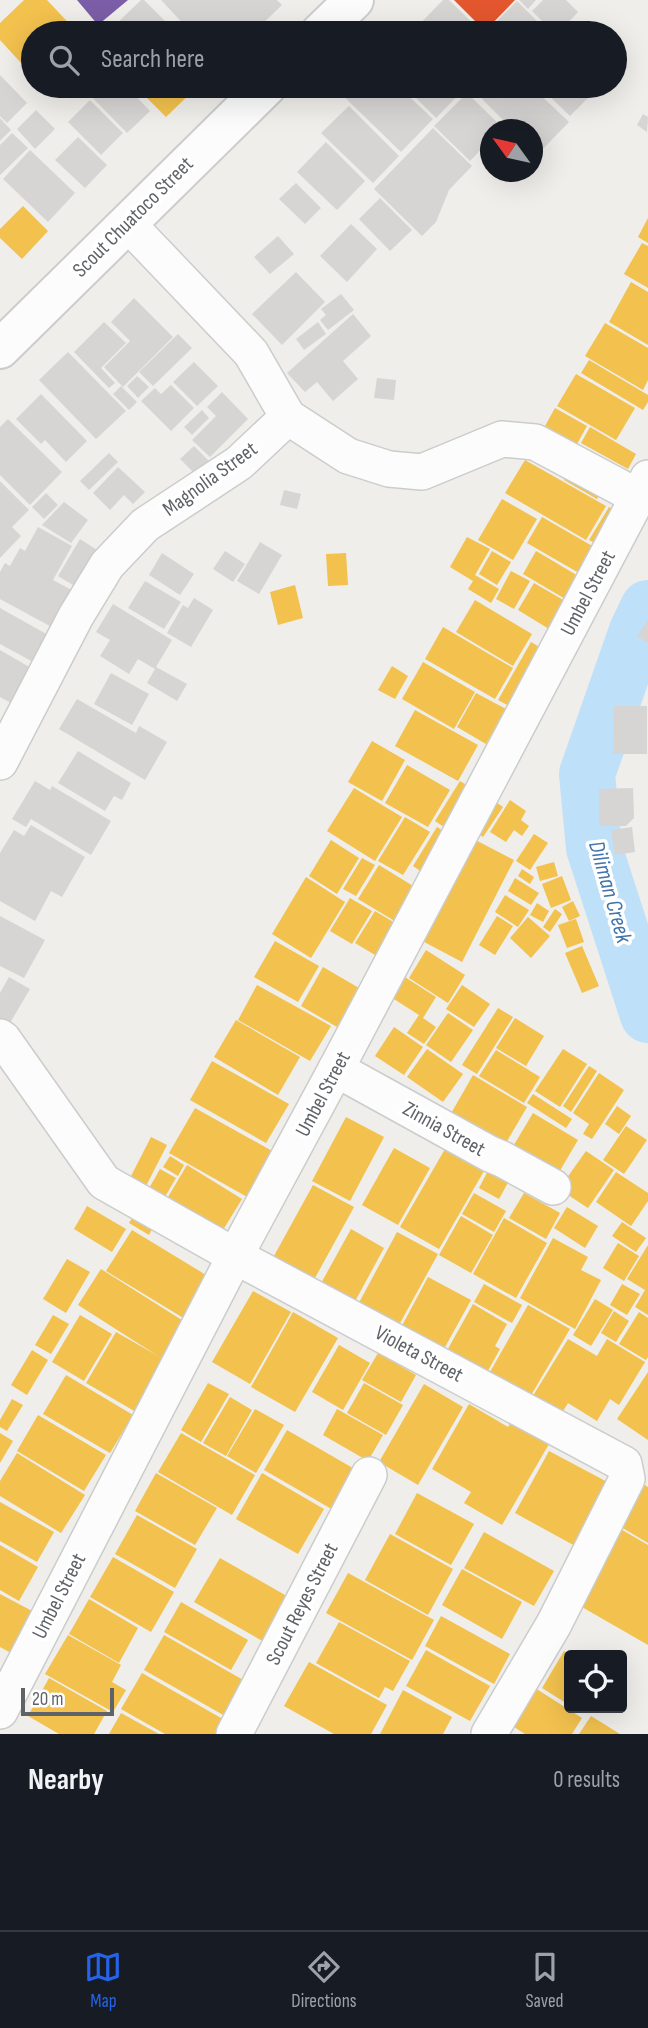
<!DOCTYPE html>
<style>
body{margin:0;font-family:"Sofia Sans Condensed",sans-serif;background:#242831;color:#f1f3f6}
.controls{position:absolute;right:21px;bottom:21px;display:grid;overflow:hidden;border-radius:7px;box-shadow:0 7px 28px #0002}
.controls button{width:63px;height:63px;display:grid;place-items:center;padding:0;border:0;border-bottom:2px solid #363941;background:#171b24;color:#f1f3f6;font:35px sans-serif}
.compass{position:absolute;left:480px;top:119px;width:63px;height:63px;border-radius:50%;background:#171b24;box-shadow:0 7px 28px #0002;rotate:303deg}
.scale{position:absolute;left:21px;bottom:18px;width:93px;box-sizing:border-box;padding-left:7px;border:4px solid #5f6368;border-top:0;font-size:19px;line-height:24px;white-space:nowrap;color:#5f6368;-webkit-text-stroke:5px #fff;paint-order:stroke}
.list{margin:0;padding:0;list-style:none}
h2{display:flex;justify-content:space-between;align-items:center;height:91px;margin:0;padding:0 28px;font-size:30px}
h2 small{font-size:23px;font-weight:400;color:#9ea1a6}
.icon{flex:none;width:38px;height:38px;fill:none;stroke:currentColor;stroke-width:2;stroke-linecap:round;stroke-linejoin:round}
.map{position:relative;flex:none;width:648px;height:1734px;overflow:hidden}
.search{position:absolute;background:#171b24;box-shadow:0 7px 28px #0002;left:21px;right:21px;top:21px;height:77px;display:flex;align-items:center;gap:18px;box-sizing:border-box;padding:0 24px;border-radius:38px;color:#9ea1a6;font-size:26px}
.sheet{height:196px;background:#171b24}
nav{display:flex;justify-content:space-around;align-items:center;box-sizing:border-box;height:98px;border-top:2px solid #363941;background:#171b24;font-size:19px;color:#9ea1a6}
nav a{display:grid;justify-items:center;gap:4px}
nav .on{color:#2563eb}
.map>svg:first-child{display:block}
.homes{fill:#f2c14e}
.shops{fill:#e4572e}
.offices{fill:#7b5ea7}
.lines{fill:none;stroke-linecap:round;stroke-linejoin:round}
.river{stroke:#bfe0f9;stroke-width:56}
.building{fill:#d6d5d3}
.minor-casing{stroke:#cbcccc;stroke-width:38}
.tertiary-casing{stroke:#cbcccc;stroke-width:42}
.minor{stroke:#fdfcfc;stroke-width:35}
.tertiary{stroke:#fdfcfc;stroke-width:38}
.labels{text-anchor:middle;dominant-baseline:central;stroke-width:7;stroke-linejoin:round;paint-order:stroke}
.street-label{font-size:21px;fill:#5f6368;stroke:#fff}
.water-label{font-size:23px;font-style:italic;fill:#4174aa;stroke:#fff}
</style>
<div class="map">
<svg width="648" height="1734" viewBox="0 0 648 1734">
<rect width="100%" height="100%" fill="#efeeea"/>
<g class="homes">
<path d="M 24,0 L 47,0 L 78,33 L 33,33 L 33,76 L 0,40 L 0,23 Z"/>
<path d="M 135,86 L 198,86 L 166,117 Z"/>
<path d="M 23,206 L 48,231 L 22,259 L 0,238 L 0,229 Z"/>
<path d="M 648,218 L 648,243 L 638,237 Z"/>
<path d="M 642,243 L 648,246 L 648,288 L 624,274 Z"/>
<path d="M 631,282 L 648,292 L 648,345 L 609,322 Z"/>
<path d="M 605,323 L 648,348 L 648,380 L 643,390 L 585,356 Z"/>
<path d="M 589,360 L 648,395 L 648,402 L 643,410 L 581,373 Z"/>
<path d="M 576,374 L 635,408 L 616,440 L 557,406 Z"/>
<path d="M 555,408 L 587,426 L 577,444 L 545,426 Z"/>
<path d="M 590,427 L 636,454 L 628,469 L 581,443 Z"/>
<path d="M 525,460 L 606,506 L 586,540 L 505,493 Z"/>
<path d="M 573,464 L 606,483 L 597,499 L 564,480 Z"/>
<path d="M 502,499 L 537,519 L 513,560 L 478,540 Z"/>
<path d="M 609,507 L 616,511 L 597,544 L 589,540 Z"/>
<path d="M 542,517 L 594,547 L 579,573 L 527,543 Z"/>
<path d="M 467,537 L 490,549 L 475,575 L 499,589 L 491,603 L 468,589 L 473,581 L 450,567 Z"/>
<path d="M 492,551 L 511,562 L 497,585 L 479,574 Z"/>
<path d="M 536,551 L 580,577 L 567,600 L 523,574 Z"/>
<path d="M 346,553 L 348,585 L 328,586 L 326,554 Z"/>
<path d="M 511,571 L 530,581 L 514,609 L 496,599 Z"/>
<path d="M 534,583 L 565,601 L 549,629 L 518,610 Z"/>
<path d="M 295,585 L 303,618 L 278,625 L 270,592 Z"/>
<path d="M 475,600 L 532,634 L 513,666 L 456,632 Z"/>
<path d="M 443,627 L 513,668 L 495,699 L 425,659 Z"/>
<path d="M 531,642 L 553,655 L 520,712 L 498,700 Z"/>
<path d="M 423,662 L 475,692 L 454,729 L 402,699 Z"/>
<path d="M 392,666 L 408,676 L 395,699 L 378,690 Z"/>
<path d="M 476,693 L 506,709 L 486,744 L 457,727 Z"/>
<path d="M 415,710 L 478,745 L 458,781 L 395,746 Z"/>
<path d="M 372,741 L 405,760 L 382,801 L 348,782 Z"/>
<path d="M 407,765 L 450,790 L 428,827 L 385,803 Z"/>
<path d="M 460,781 L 478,792 L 453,833 L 435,821 Z"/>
<path d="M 354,788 L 402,817 L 375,861 L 327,831 Z"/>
<path d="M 490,798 L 503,807 L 483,837 L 470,828 Z"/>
<path d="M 510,800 L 526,811 L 521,820 L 529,826 L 522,836 L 514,830 L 506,842 L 490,832 Z"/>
<path d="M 405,817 L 430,832 L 403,875 L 378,861 Z"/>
<path d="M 437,827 L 451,836 L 426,875 L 413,866 Z"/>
<path d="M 462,833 L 514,860 L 462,962 L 411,935 Z"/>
<path d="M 534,834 L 548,843 L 530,870 L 516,861 Z"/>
<path d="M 331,840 L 359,858 L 337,894 L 309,876 Z"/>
<path d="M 362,858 L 375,865 L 356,896 L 343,889 Z"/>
<path d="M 554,862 L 558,876 L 540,881 L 536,867 Z"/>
<path d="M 379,865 L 418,889 L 398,923 L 358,899 Z"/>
<path d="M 522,869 L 534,877 L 530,884 L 518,876 Z"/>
<path d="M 562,876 L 571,900 L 551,908 L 542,884 Z"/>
<path d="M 306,877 L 345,902 L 311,958 L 272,934 Z"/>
<path d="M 515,878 L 539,893 L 531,905 L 508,891 Z"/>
<path d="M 505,895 L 529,910 L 518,927 L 495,912 Z"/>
<path d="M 350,898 L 372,911 L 352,944 L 330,931 Z"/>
<path d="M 573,901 L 580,916 L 569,921 L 562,907 Z"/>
<path d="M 537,903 L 549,911 L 543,922 L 530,915 Z"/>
<path d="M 555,909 L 562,914 L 550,932 L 543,927 Z"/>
<path d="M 375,911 L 405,929 L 385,961 L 355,943 Z"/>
<path d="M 497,916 L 513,926 L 495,955 L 479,945 Z"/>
<path d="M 528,917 L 550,936 L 531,958 L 510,938 Z"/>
<path d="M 576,919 L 584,942 L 567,948 L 558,925 Z"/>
<path d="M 275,941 L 319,966 L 298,1002 L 254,977 Z"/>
<path d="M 582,946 L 599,986 L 582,993 L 565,953 Z"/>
<path d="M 426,950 L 465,975 L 448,1003 L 409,978 Z"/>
<path d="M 323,967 L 359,988 L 337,1027 L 301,1006 Z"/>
<path d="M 397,972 L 436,997 L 423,1018 L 436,1027 L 424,1044 L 407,1033 L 419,1015 L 383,992 Z"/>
<path d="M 257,985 L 331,1026 L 310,1061 L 238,1020 Z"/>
<path d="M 462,985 L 490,1004 L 474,1027 L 446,1009 Z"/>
<path d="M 498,1008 L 513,1017 L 477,1074 L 462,1065 Z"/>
<path d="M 448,1013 L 473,1030 L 451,1062 L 426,1045 Z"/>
<path d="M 515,1018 L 544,1036 L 526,1066 L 496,1048 Z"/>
<path d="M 236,1020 L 300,1057 L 278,1095 L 214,1057 Z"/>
<path d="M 394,1027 L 423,1047 L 404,1075 L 375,1056 Z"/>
<path d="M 427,1049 L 463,1074 L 443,1102 L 407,1077 Z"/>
<path d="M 563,1049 L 587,1064 L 560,1107 L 535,1091 Z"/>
<path d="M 496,1050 L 540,1077 L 524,1103 L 479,1076 Z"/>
<path d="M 212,1061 L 289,1104 L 266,1143 L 190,1100 Z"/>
<path d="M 589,1066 L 597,1071 L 571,1112 L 563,1106 Z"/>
<path d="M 599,1073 L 624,1090 L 592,1139 L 583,1134 L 589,1124 L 573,1113 Z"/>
<path d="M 473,1075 L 527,1107 L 499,1155 L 445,1124 Z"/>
<path d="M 533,1094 L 572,1119 L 566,1128 L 527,1103 Z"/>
<path d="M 617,1106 L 631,1116 L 619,1134 L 605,1124 Z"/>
<path d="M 195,1108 L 274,1152 L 249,1198 L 169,1153 Z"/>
<path d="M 533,1113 L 578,1140 L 552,1184 L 506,1158 Z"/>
<path d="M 346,1117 L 384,1137 L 350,1201 L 312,1181 Z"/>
<path d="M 626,1126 L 647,1140 L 624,1174 L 603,1160 Z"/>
<path d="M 151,1137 L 167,1145 L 146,1186 L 130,1178 Z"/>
<path d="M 394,1148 L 430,1168 L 398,1225 L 362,1205 Z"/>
<path d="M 445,1149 L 484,1171 L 439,1249 L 400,1227 Z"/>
<path d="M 586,1151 L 614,1170 L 588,1208 L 559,1189 Z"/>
<path d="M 170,1156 L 184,1165 L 178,1176 L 163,1167 Z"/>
<path d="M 187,1165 L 242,1199 L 223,1230 L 168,1197 Z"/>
<path d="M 490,1167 L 510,1179 L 499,1199 L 479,1188 Z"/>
<path d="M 160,1169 L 176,1178 L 162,1202 L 147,1192 Z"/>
<path d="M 616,1172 L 648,1193 L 648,1201 L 631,1226 L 596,1202 Z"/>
<path d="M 313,1185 L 354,1207 L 310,1287 L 269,1265 Z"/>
<path d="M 474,1193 L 506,1211 L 494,1232 L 462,1214 Z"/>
<path d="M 524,1193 L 560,1213 L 546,1239 L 509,1218 Z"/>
<path d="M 87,1206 L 126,1229 L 112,1252 L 74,1229 Z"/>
<path d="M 567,1207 L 598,1226 L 585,1248 L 554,1228 Z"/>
<path d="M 135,1213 L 154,1225 L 149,1235 L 129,1223 Z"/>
<path d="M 461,1216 L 493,1235 L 471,1273 L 439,1255 Z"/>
<path d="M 504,1218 L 547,1243 L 516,1298 L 473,1274 Z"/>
<path d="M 622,1222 L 646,1238 L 636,1252 L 612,1236 Z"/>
<path d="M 351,1229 L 384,1248 L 353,1305 L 319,1287 Z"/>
<path d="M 132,1230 L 211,1278 L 185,1319 L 106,1271 Z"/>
<path d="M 397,1232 L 438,1254 L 394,1334 L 354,1312 Z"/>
<path d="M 553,1238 L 588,1257 L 581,1270 L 601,1280 L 575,1329 L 520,1298 Z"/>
<path d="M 618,1243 L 639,1256 L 624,1281 L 603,1268 Z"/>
<path d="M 648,1245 L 648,1315 L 635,1307 L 645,1290 L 627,1279 Z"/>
<path d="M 67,1259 L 90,1272 L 66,1313 L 43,1299 Z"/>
<path d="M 101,1269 L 185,1322 L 162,1359 L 166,1361 L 136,1412 L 86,1383 L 116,1332 L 158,1356 L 78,1305 Z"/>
<path d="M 428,1277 L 471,1300 L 439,1358 L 397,1335 Z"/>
<path d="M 484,1284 L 522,1305 L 512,1323 L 474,1302 Z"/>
<path d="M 622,1284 L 640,1294 L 627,1315 L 610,1305 Z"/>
<path d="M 253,1291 L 291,1312 L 250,1384 L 212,1362 Z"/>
<path d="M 595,1299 L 613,1310 L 591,1346 L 573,1335 Z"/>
<path d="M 473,1304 L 507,1324 L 495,1346 L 500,1349 L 484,1378 L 444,1356 Z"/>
<path d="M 528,1305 L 570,1329 L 530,1397 L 482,1386 Z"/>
<path d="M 614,1311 L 629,1321 L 616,1342 L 601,1333 Z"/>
<path d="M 293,1312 L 338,1338 L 295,1412 L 251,1387 Z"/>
<path d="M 639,1312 L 648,1318 L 648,1357 L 646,1360 L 619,1344 Z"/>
<path d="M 53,1315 L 69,1324 L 51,1354 L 35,1345 Z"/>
<path d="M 80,1315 L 112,1334 L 84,1381 L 52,1362 Z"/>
<path d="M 568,1339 L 597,1356 L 607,1339 L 645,1362 L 619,1405 L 610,1399 L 597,1421 L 568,1403 L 560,1416 L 531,1399 Z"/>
<path d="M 339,1345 L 370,1363 L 343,1410 L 312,1392 Z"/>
<path d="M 32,1350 L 48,1360 L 27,1395 L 11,1385 Z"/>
<path d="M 378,1353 L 416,1375 L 401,1402 L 362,1380 Z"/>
<path d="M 648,1372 L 648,1440 L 617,1419 Z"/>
<path d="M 66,1375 L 133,1415 L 110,1453 L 43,1414 Z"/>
<path d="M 208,1383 L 229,1394 L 201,1442 L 181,1430 Z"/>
<path d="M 364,1383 L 403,1405 L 386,1435 L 347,1413 Z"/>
<path d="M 424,1384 L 463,1407 L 418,1485 L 379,1462 Z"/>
<path d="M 230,1397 L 252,1410 L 226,1456 L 203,1443 Z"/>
<path d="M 12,1399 L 23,1405 L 7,1431 L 0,1427 L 0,1420 Z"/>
<path d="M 469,1404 L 508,1427 L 511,1422 L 549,1444 L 502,1525 L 464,1503 L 471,1492 L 432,1469 Z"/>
<path d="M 255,1409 L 284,1425 L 256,1473 L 227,1456 Z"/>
<path d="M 337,1409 L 383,1435 L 368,1461 L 323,1435 Z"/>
<path d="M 38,1415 L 106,1455 L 84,1491 L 17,1451 Z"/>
<path d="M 287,1430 L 358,1471 L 335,1511 L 264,1470 Z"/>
<path d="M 0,1433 L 13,1441 L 0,1463 Z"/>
<path d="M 181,1433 L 255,1475 L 232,1515 L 158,1472 Z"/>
<path d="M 549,1451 L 611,1484 L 577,1547 L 515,1513 Z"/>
<path d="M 17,1453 L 85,1495 L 61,1533 L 0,1496 L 0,1481 Z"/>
<path d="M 156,1473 L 217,1508 L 195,1545 L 135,1511 Z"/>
<path d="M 262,1473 L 324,1509 L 298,1554 L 236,1519 Z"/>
<path d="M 641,1483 L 648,1487 L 648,1543 L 616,1524 Z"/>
<path d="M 417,1493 L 474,1524 L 451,1565 L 395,1534 Z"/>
<path d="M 0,1502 L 54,1532 L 37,1562 L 0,1541 Z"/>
<path d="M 137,1515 L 197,1549 L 175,1588 L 115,1554 Z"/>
<path d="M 619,1528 L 648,1545 L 648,1645 L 575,1603 Z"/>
<path d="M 484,1532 L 554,1571 L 534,1606 L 464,1568 Z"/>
<path d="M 390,1534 L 453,1569 L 428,1615 L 365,1580 Z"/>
<path d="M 0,1545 L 38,1567 L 19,1601 L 0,1590 Z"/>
<path d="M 113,1557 L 174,1592 L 151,1632 L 90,1597 Z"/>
<path d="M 220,1558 L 292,1599 L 266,1643 L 194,1602 Z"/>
<path d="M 462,1569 L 522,1602 L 502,1639 L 442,1605 Z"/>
<path d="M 348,1573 L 434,1620 L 412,1660 L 326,1613 Z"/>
<path d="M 0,1594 L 34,1612 L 11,1653 L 0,1647 Z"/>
<path d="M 89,1599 L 138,1628 L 119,1663 L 69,1634 Z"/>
<path d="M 181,1602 L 248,1640 L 231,1670 L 164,1632 Z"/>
<path d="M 441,1616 L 510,1654 L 494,1684 L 425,1646 Z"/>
<path d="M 339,1622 L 410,1661 L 393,1691 L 385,1687 L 379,1698 L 316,1663 Z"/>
<path d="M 68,1635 L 121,1665 L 112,1682 L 126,1690 L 113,1712 L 45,1674 Z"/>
<path d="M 164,1635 L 245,1681 L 225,1716 L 144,1670 Z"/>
<path d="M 426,1650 L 490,1686 L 470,1721 L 406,1686 Z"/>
<path d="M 564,1651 L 569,1654 L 569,1705 L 542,1688 Z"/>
<path d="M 309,1662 L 387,1705 L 371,1734 L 334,1734 L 284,1706 Z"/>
<path d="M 142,1673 L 228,1722 L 221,1734 L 165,1734 L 121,1709 Z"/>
<path d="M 49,1678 L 107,1711 L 94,1734 L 59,1734 L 28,1716 Z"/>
<path d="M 535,1688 L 582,1718 L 572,1734 L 525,1734 L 511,1725 Z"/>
<path d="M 403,1690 L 452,1717 L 443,1734 L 380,1734 Z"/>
<path d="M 121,1713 L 159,1734 L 109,1734 Z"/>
<path d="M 591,1716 L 620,1734 L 579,1734 Z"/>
</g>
<path class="shops" d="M 454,0 L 515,0 L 485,31 Z"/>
<path class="offices" d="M 77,0 L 128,0 L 98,25 Z"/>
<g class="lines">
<path class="river" d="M 648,608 L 637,631 L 587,774 L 594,848 L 648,1015"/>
</g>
<g class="building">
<path d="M 141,0 L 144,0 L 173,29 L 168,33 L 107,33 Z"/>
<path d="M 161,0 L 277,0 L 282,5 L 253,33 L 192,33 Z"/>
<path d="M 443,0 L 449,0 L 483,33 L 415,33 L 413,31 Z"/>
<path d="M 519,0 L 536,0 L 528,9 Z"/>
<path d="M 543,0 L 566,0 L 578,12 L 558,33 L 554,33 L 532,11 Z"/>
<path d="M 517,1 L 542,26 L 535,33 L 485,33 Z"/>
<path d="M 395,24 L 404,33 L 385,33 Z"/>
<path d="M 0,75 L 27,103 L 7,123 L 0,116 Z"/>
<path d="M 81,86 L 126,86 L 150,111 L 127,133 Z"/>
<path d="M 333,86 L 398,86 L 433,119 L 401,152 Z"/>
<path d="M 404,86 L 458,86 L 463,90 L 436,118 Z"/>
<path d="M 469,86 L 492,86 L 481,97 Z"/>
<path d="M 495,86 L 531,86 L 569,122 L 538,154 L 532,148 L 532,130 L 513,130 L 482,99 Z"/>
<path d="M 539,86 L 600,86 L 570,116 Z"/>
<path d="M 467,93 L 502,127 L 500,130 L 490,130 L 490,140 L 470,161 L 434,126 Z"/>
<path d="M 90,100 L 123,133 L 101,155 L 68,122 Z"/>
<path d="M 349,106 L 399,156 L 373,183 L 321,133 Z"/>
<path d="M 36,110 L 55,129 L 35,149 L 17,129 Z"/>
<path d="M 643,114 L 648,117 L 647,132 L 637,125 Z"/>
<path d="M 0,118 L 11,130 L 0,141 Z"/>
<path d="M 433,128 L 472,166 L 449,190 L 436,222 L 422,236 L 374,189 Z"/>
<path d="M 12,133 L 28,148 L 0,175 L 0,145 Z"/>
<path d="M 78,137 L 107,165 L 85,188 L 55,160 Z"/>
<path d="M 326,142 L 365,181 L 337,210 L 297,172 Z"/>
<path d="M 30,150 L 75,193 L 48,222 L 3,179 Z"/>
<path d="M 296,183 L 321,208 L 305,224 L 279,199 Z"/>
<path d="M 380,198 L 412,230 L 390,251 L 359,219 Z"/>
<path d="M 351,224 L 377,249 L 347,282 L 320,256 Z"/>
<path d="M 278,236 L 294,254 L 270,274 L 254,257 Z"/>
<path d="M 296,272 L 325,302 L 282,345 L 252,314 Z"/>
<path d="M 341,294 L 354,310 L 328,330 L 320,320 L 326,315 L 321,309 Z"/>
<path d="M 134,298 L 173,337 L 123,387 L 104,367 L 130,341 L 111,322 Z"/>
<path d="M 353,314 L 371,336 L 343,361 L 358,379 L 333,401 L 317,382 L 305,392 L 287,373 Z"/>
<path d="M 104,322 L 126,343 L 101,368 L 115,383 L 109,388 L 74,352 Z"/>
<path d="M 318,322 L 326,334 L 304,350 L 296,339 Z"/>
<path d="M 178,334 L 192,348 L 153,386 L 139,372 Z"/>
<path d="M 68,352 L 126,411 L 96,439 L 39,380 Z"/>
<path d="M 194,362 L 218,386 L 197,406 L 173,382 Z"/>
<path d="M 137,376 L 149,387 L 138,398 L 127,386 Z"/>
<path d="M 377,378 L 396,380 L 394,400 L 374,398 Z"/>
<path d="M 171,385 L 194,408 L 171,431 L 141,401 L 155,388 L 161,394 Z"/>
<path d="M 121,386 L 137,402 L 129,410 L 113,394 Z"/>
<path d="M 222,392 L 248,419 L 210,457 L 192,440 L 216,416 L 207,407 Z"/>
<path d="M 41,394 L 87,441 L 66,462 L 45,440 L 41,444 L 16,419 Z"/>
<path d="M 202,410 L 209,418 L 192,435 L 184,427 Z"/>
<path d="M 8,419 L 62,472 L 30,505 L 0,475 L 0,427 Z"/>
<path d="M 194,446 L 210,462 L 196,475 L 180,459 Z"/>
<path d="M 109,453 L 118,462 L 89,490 L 80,481 Z"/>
<path d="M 118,467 L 145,492 L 133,504 L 124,495 L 110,510 L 93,493 Z"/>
<path d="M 0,481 L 29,510 L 12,527 L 21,536 L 0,558 Z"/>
<path d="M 284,490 L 301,494 L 297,509 L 280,505 Z"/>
<path d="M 46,493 L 58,505 L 44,519 L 32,507 Z"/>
<path d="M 64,502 L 88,520 L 71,543 L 42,525 Z"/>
<path d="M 38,527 L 72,546 L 53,580 L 79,594 L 59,631 L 0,599 L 0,572 L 5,563 L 10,566 L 20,548 L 25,551 Z"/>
<path d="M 80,539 L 105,555 L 83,591 L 58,576 Z"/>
<path d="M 260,542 L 282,555 L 259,594 L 237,581 Z"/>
<path d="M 225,551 L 245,564 L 233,582 L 213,569 Z"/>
<path d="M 162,553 L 194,574 L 180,595 L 149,575 Z"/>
<path d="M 145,581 L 181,602 L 164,629 L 128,608 Z"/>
<path d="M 194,598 L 213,610 L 191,647 L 167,633 L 183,605 L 188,608 Z"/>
<path d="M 113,604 L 172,640 L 156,667 L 187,684 L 177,701 L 147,683 L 155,669 L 138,659 L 129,674 L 100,656 L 110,640 L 96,632 Z"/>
<path d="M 0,608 L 50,636 L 35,663 L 0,644 Z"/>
<path d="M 648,620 L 648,643 L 637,636 Z"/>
<path d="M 0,650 L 31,668 L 11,703 L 0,697 Z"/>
<path d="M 111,673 L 149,694 L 132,725 L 94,704 Z"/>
<path d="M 77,699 L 136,733 L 139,726 L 167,742 L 145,780 L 59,729 Z"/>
<path d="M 614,706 L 647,706 L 647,754 L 613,754 Z"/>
<path d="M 78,751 L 131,783 L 122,800 L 114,796 L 105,811 L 58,783 Z"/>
<path d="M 35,781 L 50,790 L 52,786 L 111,821 L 91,855 L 31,819 L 26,827 L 12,819 Z"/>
<path d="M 633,788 L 634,818 L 626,826 L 599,826 L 599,789 Z"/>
<path d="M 31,825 L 85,857 L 62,897 L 51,891 L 35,921 L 0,901 L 0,853 L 14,830 L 24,836 Z"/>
<path d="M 632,827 L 635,852 L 615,855 L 611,830 Z"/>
<path d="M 0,916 L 45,940 L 24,978 L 0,966 Z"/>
<path d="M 9,977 L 30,989 L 7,1028 L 0,1023 L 0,993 Z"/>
</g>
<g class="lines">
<g class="minor-casing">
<g id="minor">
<path d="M 127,223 L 251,353 L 288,417 L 348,456 L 389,469 L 422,472 L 502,439 L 535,442 L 638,497"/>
<path d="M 0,762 L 76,616 L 107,565 L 145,525 L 239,463 L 288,417"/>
<path d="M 0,1037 L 3,1039 L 104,1182 L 235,1256 L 624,1464 L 627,1479 L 554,1624 L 489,1734"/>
<path d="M 336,1069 L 490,1154 L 502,1159 L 553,1187"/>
<path d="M 0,1711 L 235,1256 L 336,1069 L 648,478"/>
<path d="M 234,1734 L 369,1475"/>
</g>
</g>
<g class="tertiary-casing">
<g id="tertiary">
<path d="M 320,33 L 354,0"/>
<path d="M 0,349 L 267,86"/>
</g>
</g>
<use href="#minor" class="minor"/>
<use href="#tertiary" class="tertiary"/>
</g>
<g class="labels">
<g class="street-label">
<text transform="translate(133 217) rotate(-45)">Scout Chuatoco Street</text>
<text transform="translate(210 479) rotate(-36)">Magnolia Street</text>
<text transform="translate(588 593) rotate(-62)">Umbel Street</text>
<text transform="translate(323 1094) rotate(-62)">Umbel Street</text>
<text transform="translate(444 1129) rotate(29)">Zinnia Street</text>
<text transform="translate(419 1354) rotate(28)">Violeta Street</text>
<text transform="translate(59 1596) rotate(-63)">Umbel Street</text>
<text transform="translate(302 1604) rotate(-63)">Scout Reyes Street</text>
</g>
<g class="water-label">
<text transform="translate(610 892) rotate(74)">Diliman Creek</text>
</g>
</g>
</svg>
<div class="controls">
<button><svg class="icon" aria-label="locate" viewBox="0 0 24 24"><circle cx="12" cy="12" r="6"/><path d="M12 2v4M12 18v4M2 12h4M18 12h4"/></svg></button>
</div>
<svg class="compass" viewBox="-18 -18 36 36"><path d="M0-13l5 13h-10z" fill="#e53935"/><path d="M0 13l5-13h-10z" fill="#9ea1a6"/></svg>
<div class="scale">20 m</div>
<div class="search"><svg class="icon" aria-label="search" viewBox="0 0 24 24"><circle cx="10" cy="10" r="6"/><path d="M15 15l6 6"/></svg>Search here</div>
</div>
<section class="sheet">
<h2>Nearby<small>0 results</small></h2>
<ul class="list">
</ul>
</section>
<nav>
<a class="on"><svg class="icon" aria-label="map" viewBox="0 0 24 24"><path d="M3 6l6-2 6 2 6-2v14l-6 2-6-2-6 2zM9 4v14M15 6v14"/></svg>Map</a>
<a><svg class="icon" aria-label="directions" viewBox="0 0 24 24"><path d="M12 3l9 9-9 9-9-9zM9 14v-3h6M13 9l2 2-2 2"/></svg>Directions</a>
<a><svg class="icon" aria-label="saved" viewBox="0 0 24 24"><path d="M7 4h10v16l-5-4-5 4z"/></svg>Saved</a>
</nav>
